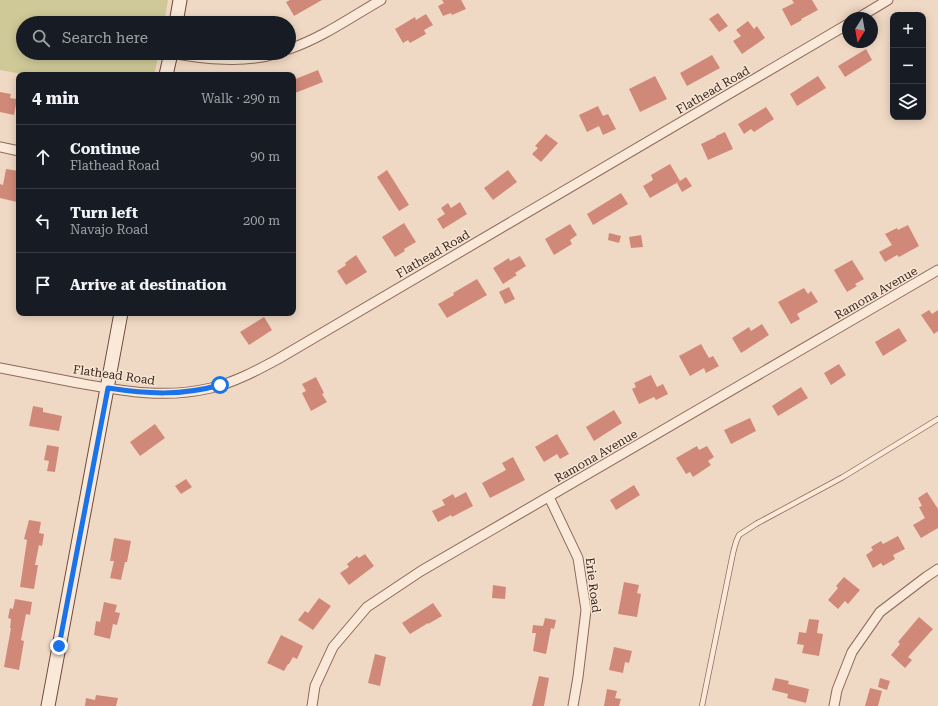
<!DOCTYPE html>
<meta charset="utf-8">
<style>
body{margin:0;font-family:"Roboto Serif",serif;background:#20242c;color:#f1f3f6}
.controls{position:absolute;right:12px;top:12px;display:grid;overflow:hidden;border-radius:8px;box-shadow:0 2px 10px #0003}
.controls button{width:36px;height:36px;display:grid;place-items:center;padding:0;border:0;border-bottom:1px solid #363941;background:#171b24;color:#f1f3f6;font:20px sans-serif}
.compass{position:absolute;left:842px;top:12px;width:36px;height:36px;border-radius:50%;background:#171b24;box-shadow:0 2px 10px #0003;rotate:191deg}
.stop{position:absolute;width:12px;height:12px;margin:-9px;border:3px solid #1a73e8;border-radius:50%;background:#fff}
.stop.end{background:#1a73e8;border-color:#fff;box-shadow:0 1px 4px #0008}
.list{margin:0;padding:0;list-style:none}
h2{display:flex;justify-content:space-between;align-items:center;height:52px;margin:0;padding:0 16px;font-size:17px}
h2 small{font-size:13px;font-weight:400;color:#9ea1a6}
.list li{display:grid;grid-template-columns:26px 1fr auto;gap:12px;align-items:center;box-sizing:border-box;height:64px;padding:0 16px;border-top:1px solid #363941}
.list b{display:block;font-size:15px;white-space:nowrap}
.list p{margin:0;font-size:13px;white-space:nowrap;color:#9ea1a6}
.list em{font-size:13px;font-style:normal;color:#9ea1a6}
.icon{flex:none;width:22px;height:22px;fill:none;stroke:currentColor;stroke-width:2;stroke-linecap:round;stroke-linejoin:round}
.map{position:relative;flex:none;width:938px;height:706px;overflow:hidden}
.search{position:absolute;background:#171b24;box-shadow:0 2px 10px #0003;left:16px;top:16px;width:280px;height:44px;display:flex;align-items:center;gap:10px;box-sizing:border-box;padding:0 14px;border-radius:22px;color:#9ea1a6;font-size:15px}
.panel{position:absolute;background:#171b24;box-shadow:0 2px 10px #0003;left:16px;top:72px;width:280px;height:244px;border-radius:8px}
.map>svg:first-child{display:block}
.green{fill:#cfc997}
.building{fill:#d08978}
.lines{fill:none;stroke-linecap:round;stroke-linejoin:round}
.lane-casing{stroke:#8c6959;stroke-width:6}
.street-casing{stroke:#8c6959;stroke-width:11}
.secondary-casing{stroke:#6e4a3c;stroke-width:15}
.lane{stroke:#fae8d8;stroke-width:4.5}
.street{stroke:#fae8d8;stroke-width:9}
.secondary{stroke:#fae8d8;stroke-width:13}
.route{stroke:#1a73e8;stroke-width:5}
.labels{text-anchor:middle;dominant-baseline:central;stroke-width:3;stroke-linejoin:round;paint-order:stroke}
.street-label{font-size:12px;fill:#3b251e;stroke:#f7e5d4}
</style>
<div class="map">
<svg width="938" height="706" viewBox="0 0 938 706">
<rect width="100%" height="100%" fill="#f0d9c4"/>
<path class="green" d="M 0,0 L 168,0 L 164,23 L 23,23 L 23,53 L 159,53 L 154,75 L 27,75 L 0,70 Z"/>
<g class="building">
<path d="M 290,0 L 322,0 L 294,16 L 286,2 Z"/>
<path d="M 442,0 L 461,0 L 466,9 L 452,15 L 451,13 L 443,16 L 438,6 L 444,3 Z"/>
<path d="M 792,0 L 812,0 L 818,10 L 801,19 L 802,20 L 791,26 L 782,9 L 794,3 Z"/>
<path d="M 718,13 L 728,26 L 719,32 L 709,19 Z"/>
<path d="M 426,14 L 433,25 L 424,30 L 426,34 L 410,43 L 408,40 L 403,43 L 395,29 L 415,17 L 416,20 Z"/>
<path d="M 748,21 L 754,29 L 757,26 L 765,38 L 742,54 L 733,41 L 741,36 L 736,30 Z"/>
<path d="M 866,49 L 872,60 L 845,77 L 838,66 Z"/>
<path d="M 712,55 L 720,68 L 687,86 L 680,73 Z"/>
<path d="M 318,70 L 323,82 L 295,93 L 293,88 L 293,80 Z"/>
<path d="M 655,76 L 667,99 L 640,112 L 629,89 Z"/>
<path d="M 818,76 L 826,88 L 797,106 L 790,94 Z"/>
<path d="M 0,92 L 11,94 L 10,98 L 17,99 L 14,115 L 0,112 Z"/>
<path d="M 598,106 L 603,116 L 608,114 L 616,129 L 603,135 L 599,126 L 587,132 L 579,115 Z"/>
<path d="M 766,107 L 774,119 L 754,132 L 751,129 L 744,134 L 738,124 Z"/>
<path d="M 725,132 L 733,149 L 708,160 L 701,144 L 716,137 L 716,136 Z"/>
<path d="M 546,134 L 558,143 L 541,162 L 532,154 L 538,148 L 535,146 Z"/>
<path d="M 670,164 L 680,181 L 650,198 L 643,186 L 653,180 L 651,175 Z"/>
<path d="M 6,169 L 19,171 L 19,191 L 17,202 L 0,198 L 0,184 L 3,185 Z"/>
<path d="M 387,170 L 409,205 L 399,211 L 377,177 Z"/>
<path d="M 508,170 L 517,182 L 493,200 L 484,188 Z"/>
<path d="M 686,177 L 692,186 L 682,192 L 677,183 Z"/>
<path d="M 621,193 L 628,204 L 593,225 L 587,214 Z"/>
<path d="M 460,202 L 467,214 L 443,229 L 437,219 L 445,214 L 441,208 L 448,203 L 451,208 Z"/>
<path d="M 404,223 L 416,242 L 404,249 L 405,251 L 395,257 L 382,237 Z"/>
<path d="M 570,224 L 577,235 L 570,240 L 572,244 L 554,255 L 545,239 Z"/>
<path d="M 908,225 L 919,246 L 899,257 L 897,255 L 885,262 L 879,252 L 892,245 L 885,234 L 897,228 L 898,230 Z"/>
<path d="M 609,233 L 621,236 L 619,243 L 608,240 Z"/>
<path d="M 641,235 L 643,247 L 631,248 L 629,237 Z"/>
<path d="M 356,255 L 367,272 L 346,285 L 337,271 L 346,265 L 345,263 Z"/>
<path d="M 520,256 L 526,266 L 515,273 L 517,275 L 503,284 L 493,268 L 509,258 L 510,261 Z"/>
<path d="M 852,260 L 864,279 L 855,284 L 857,286 L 847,292 L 834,270 Z"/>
<path d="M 477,279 L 487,295 L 447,318 L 438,304 L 454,295 L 453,293 Z"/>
<path d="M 509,287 L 515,299 L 505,304 L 499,292 Z"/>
<path d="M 804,288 L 808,294 L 811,291 L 818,302 L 797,314 L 800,319 L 791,324 L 778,302 Z"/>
<path d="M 929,310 L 932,314 L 938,310 L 938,331 L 934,334 L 921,315 Z"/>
<path d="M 264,317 L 272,330 L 249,345 L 240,332 Z"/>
<path d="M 762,324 L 769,335 L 741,353 L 732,338 L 749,327 L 751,331 Z"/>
<path d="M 899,328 L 907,341 L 883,356 L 875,342 Z"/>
<path d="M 701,344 L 709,358 L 713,356 L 719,366 L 706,373 L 704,368 L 690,376 L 679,356 Z"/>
<path d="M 839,364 L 846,375 L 831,385 L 824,373 Z"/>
<path d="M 651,375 L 657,387 L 663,384 L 668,394 L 656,400 L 654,397 L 639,404 L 632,389 L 636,387 L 634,383 Z"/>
<path d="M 316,377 L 324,393 L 322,394 L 327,402 L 311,411 L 302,393 L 306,391 L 302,384 Z"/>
<path d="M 801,387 L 808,398 L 778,416 L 772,406 Z"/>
<path d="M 33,406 L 43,408 L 43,412 L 62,416 L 59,431 L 29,426 Z"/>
<path d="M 614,410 L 622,423 L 594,441 L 586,427 Z"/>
<path d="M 750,418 L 756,431 L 731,444 L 724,430 Z"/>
<path d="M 155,424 L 165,438 L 140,456 L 130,442 Z"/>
<path d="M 557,434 L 569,454 L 560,459 L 557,454 L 544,462 L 535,447 Z"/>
<path d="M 47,445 L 59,447 L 55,472 L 47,471 L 49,461 L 44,460 Z"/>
<path d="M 697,446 L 699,450 L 707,446 L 714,457 L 708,461 L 711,465 L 693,477 L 690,472 L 686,474 L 676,458 Z"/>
<path d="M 513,457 L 525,480 L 490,498 L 482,483 L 506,470 L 502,463 Z"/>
<path d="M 186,479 L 192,487 L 181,494 L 175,486 Z"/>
<path d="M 634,485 L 640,495 L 616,510 L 610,500 Z"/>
<path d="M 466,492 L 473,506 L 452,517 L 451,515 L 438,522 L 432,511 L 445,505 L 442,500 L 453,494 L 455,498 Z"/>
<path d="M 927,492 L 938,509 L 938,528 L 921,538 L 913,525 L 925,518 L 919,507 L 922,506 L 918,498 Z"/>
<path d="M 29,520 L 41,522 L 39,533 L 44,534 L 42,546 L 39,545 L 35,565 L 38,565 L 34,589 L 20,587 L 27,540 L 24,539 Z"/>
<path d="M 898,536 L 905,549 L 893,555 L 895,559 L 883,566 L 881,563 L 873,568 L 866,555 L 873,550 L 871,547 L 881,541 L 883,544 Z"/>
<path d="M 114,538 L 131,541 L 127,562 L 125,562 L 121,580 L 110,578 L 114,561 L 110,561 Z"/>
<path d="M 365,554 L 374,566 L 349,585 L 340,573 L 349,567 L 347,564 L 357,556 L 359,558 Z"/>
<path d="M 844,577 L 860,590 L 848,604 L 845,601 L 838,609 L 828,600 L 838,588 L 836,586 Z"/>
<path d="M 624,582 L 639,585 L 637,593 L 641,594 L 637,617 L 618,614 Z"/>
<path d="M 493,585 L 506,587 L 505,599 L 492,598 Z"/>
<path d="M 319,598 L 331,606 L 313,630 L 298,620 L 305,611 L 308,613 Z"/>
<path d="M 15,599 L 32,602 L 30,615 L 26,614 L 21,640 L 24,641 L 19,670 L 4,667 L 11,628 L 10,628 L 11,619 L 8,618 L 10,608 L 13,609 Z"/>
<path d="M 104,602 L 117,605 L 115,612 L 120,613 L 117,625 L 113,624 L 110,639 L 94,635 L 96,621 L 100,622 Z"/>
<path d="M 433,603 L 442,616 L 428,624 L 428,623 L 410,634 L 402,623 Z"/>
<path d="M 919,617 L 933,629 L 908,657 L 912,660 L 905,668 L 891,655 L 900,644 L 898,642 Z"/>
<path d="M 545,618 L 556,620 L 554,629 L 551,628 L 546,654 L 533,651 L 536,633 L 532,633 L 533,625 L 543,626 Z"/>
<path d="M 809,619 L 819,620 L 817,633 L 823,634 L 819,656 L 802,653 L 804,645 L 797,644 L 799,632 L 806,633 Z"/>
<path d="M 281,635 L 303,646 L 297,659 L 293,657 L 289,664 L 288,664 L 284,671 L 267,663 Z"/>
<path d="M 614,647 L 632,651 L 629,663 L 625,662 L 623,673 L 609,670 Z"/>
<path d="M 375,654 L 386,657 L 380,686 L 368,683 Z"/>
<path d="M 539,676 L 549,678 L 544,706 L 532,706 Z"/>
<path d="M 775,678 L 789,681 L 788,684 L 809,689 L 806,703 L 787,698 L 788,694 L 772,690 Z"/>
<path d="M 880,678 L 890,681 L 887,690 L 878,687 Z"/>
<path d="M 870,688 L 882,691 L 878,706 L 865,706 Z"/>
<path d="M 607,689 L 617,691 L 615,698 L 621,699 L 619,706 L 604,706 Z"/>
<path d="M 96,695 L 118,698 L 116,706 L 85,706 L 86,698 L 95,700 Z"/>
</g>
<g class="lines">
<g class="lane-casing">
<path id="lane" d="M 702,706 L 733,553 L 736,542 L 739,535 L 756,524 L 843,477 L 938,419"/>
</g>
<g class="street-casing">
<g id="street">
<path d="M 858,18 L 888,0"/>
<path d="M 289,49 C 322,38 351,17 381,0"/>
<path d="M 171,53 C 204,59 245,64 278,53"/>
<path d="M 0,147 L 19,151"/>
<path d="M 0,368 C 26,373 52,378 78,383 C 123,391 164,399 211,388 C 235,382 256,371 278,359 L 848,24"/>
<path d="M 549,497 L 578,558 L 586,610 L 578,677 L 573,706"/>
<path d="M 312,706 L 315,686 L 333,647 L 367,607 L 421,571 L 938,270"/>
<path d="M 834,706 L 837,690 L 852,652 L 880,612 L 926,577 L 938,569"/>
</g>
</g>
<g class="secondary-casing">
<g id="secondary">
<path d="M 176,23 L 180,0"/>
<path d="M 166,75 L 171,53"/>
<path d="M 48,706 L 121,313"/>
</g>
</g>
<use href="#lane" class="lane"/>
<use href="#street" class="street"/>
<use href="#secondary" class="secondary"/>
</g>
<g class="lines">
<path class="route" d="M 59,646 L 108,388 C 148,394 181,396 220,385"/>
</g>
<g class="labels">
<g class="street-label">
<text transform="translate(713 90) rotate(-30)">Flathead Road</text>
<text transform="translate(433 254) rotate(-30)">Flathead Road</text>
<text transform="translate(876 293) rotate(-30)">Ramona Avenue</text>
<text transform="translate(114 375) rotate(8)">Flathead Road</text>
<text transform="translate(596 456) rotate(-30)">Ramona Avenue</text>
<text transform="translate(593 585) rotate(83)">Erie Road</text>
</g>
</g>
</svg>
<div class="controls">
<button>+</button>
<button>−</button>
<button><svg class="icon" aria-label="layers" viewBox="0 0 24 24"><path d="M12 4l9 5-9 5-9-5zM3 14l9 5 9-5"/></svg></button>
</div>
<svg class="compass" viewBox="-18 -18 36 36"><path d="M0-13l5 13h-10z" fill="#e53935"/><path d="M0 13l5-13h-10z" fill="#9ea1a6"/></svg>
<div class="stop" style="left:220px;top:385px"></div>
<div class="stop end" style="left:59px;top:646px"></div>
<div class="search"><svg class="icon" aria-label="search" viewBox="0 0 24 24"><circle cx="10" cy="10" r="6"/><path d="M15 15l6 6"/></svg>Search here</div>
<section class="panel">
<h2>4 min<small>Walk · 290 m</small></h2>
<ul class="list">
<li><svg class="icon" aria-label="ahead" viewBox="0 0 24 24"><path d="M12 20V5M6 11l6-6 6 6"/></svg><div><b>Continue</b><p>Flathead Road</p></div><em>90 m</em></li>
<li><svg class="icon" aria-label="left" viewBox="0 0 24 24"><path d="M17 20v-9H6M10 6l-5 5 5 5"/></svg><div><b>Turn left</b><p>Navajo Road</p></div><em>200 m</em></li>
<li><svg class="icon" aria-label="arrive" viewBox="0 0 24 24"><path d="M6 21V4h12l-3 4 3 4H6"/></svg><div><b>Arrive at destination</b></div></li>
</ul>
</section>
</div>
